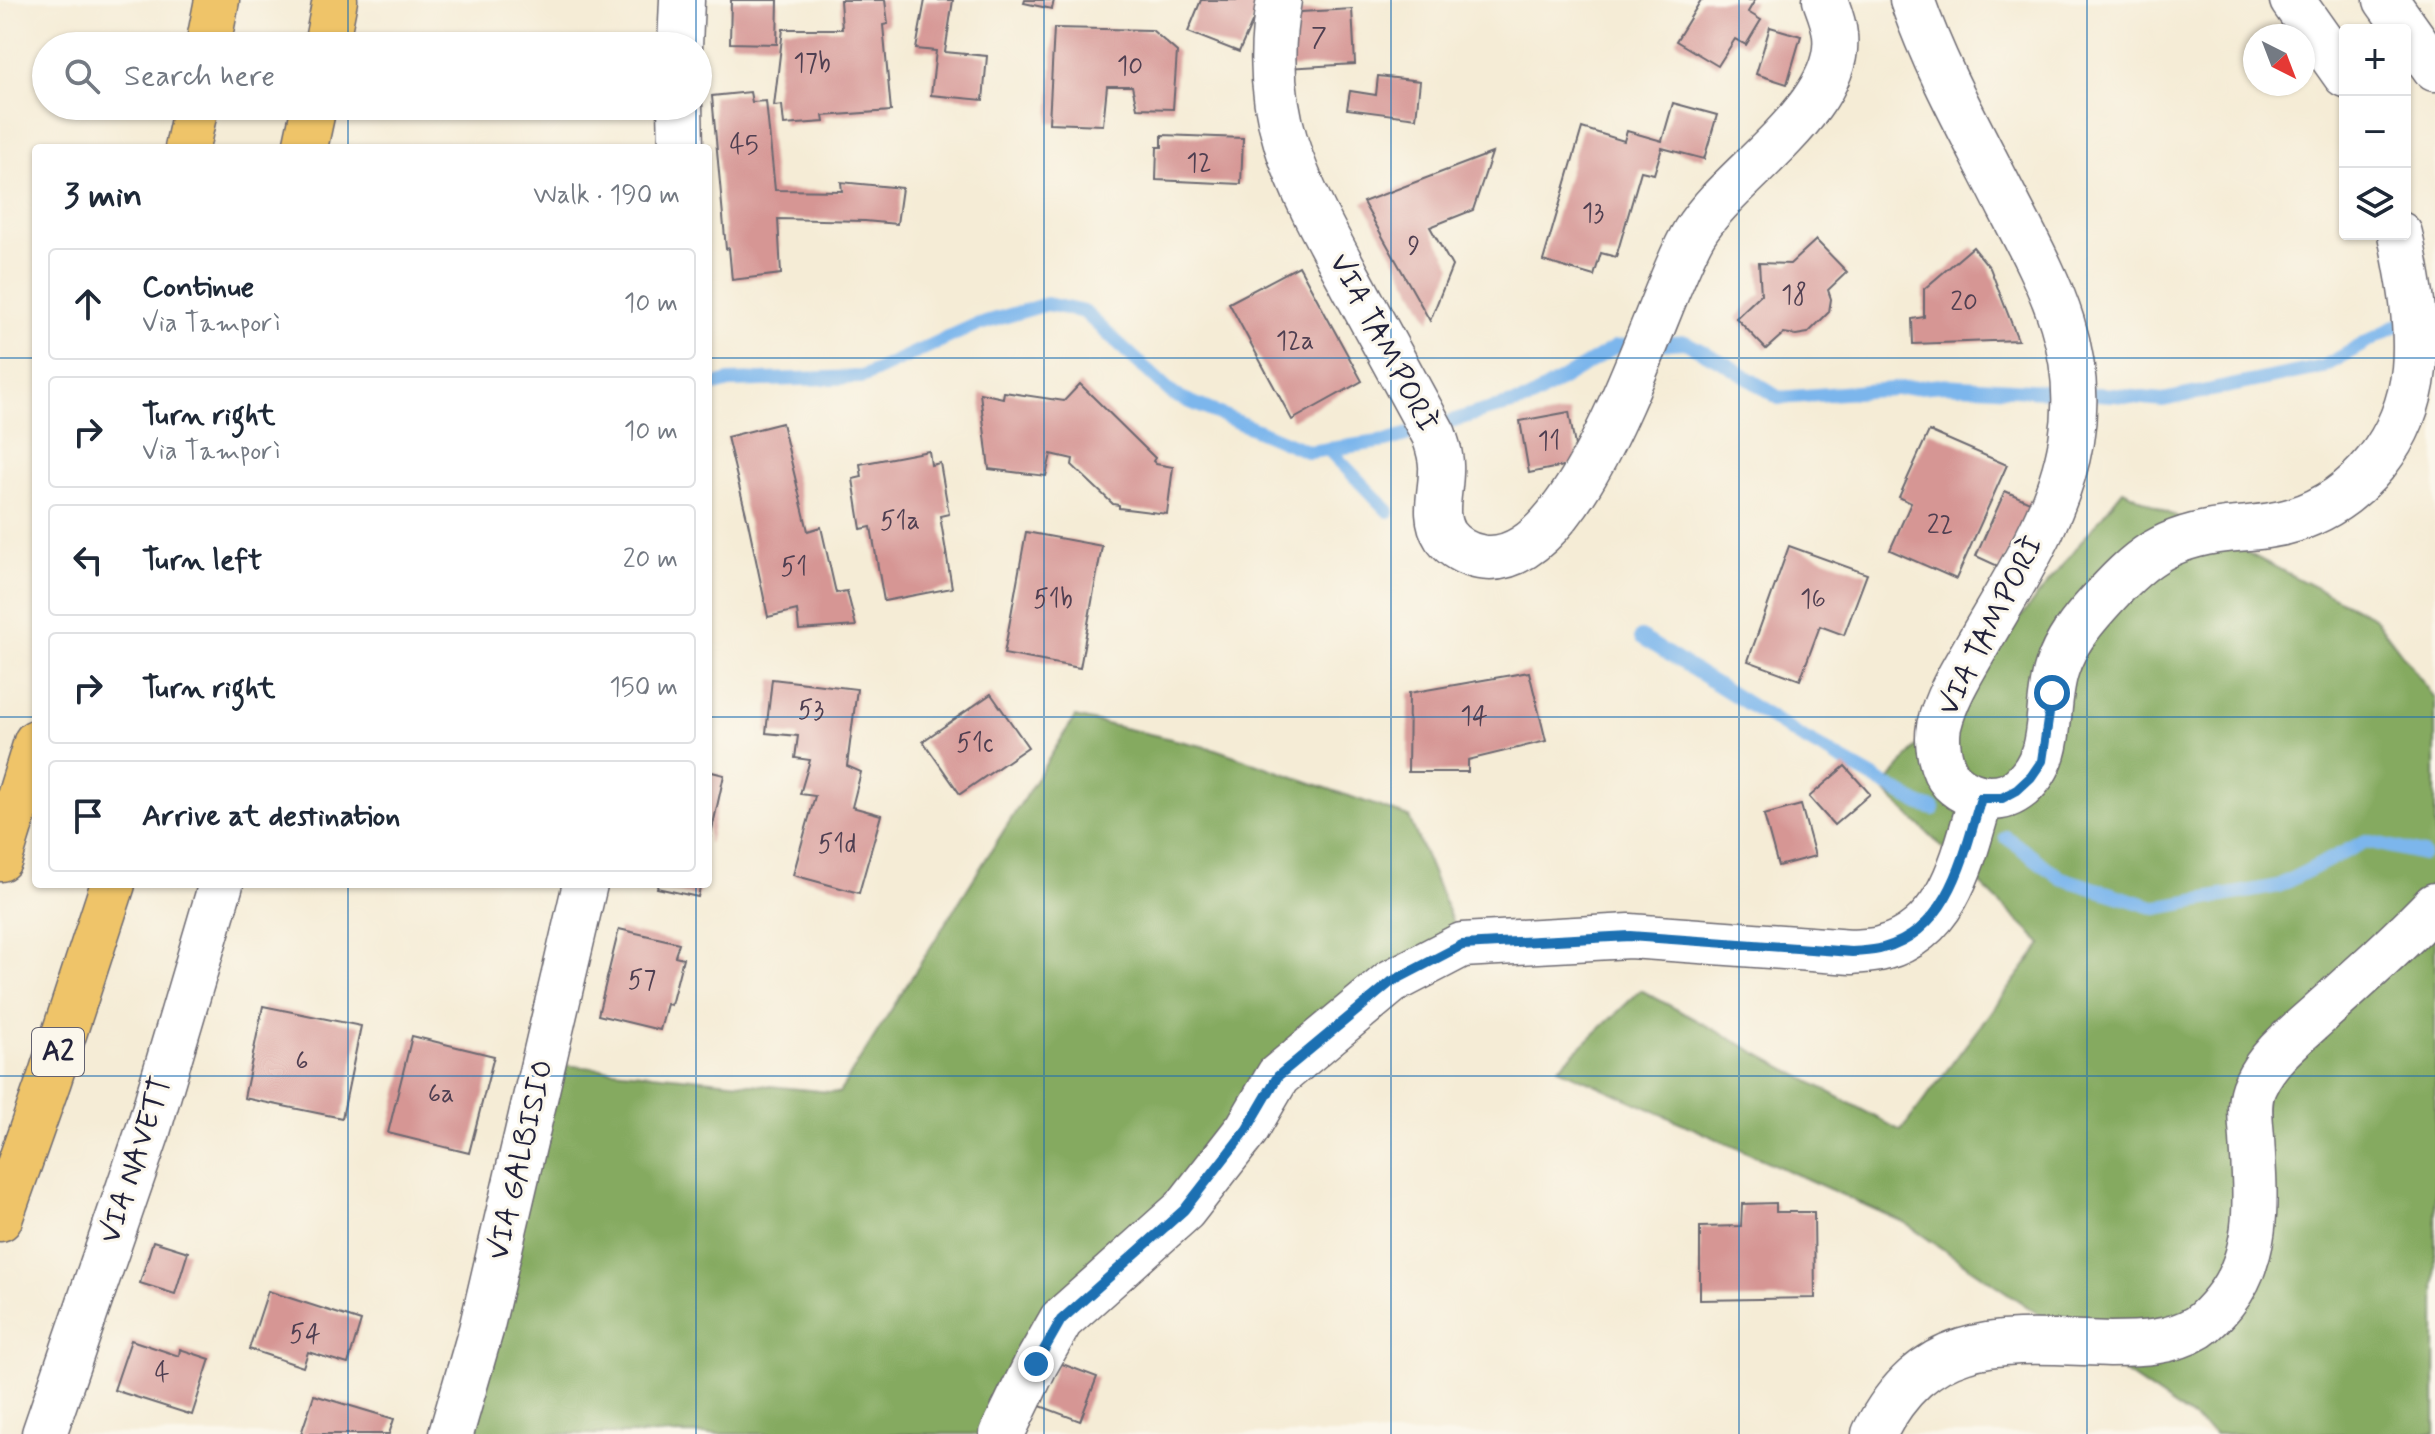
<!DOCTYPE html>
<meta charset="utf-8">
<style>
body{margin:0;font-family:Mynerve,sans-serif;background:#f6f6f7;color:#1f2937}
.controls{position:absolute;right:24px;top:24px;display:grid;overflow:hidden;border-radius:8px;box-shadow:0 2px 6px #0004}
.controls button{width:72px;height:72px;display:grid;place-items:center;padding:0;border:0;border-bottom:2px solid #e0e1e3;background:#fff;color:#1f2937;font:40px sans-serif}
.compass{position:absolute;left:2243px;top:24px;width:72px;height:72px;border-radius:50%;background:#fff;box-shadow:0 2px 6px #0004;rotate:138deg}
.stop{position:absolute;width:24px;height:24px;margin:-18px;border:6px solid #1f6fb2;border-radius:50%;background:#fff}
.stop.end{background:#1f6fb2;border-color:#fff;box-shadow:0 2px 8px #0008}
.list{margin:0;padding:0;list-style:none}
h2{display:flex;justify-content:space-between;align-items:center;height:104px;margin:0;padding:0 32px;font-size:34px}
h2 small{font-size:26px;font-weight:400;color:#747a83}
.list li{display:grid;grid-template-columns:52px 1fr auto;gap:24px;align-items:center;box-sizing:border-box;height:112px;margin:0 16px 16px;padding:0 16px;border:2px solid #e0e1e3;border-radius:8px}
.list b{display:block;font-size:30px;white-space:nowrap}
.list p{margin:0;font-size:26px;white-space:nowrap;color:#747a83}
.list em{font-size:26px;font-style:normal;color:#747a83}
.icon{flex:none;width:44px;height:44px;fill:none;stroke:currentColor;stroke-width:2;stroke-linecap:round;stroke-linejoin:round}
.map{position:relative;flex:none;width:2435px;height:1434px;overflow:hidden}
.search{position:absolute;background:#fff;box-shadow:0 2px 6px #0004;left:32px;top:32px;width:680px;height:88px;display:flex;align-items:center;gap:20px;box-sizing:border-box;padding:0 28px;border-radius:44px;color:#747a83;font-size:30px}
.panel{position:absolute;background:#fff;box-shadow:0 2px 6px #0004;left:32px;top:144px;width:680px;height:744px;border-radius:8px}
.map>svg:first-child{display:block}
.forest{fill:#85aa60;stroke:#54664e;stroke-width:2}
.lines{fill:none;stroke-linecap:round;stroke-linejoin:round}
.stream{stroke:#7bb6ec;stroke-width:14}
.building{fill:#d69694}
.minor-casing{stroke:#6c6971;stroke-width:47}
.highway-casing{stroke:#6c6971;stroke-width:47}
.minor{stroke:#fff;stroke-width:44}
.highway{stroke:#efc469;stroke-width:44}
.route{stroke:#1f6fb2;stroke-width:10}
.grid{fill:none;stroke:#1f6fb2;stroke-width:2;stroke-opacity:0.55}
.labels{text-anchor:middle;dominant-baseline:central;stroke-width:6;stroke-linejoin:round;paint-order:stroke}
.number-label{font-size:26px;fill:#4f3f51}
.shield{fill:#fbf7ec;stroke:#636270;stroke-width:2}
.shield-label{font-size:28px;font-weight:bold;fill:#22223b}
.street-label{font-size:30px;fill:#22223b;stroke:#fbf7ec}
</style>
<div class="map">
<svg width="2435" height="1434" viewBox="0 0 2435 1434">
<rect width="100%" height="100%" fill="#fbf7ec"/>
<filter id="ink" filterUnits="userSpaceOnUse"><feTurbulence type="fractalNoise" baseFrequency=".0125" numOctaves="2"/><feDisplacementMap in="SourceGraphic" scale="16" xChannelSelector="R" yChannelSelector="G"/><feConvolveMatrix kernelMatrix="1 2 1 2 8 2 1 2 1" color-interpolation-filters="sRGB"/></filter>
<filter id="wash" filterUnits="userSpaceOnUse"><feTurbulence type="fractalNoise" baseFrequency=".006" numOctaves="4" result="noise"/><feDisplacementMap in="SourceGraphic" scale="32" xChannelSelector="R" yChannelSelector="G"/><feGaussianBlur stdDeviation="1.8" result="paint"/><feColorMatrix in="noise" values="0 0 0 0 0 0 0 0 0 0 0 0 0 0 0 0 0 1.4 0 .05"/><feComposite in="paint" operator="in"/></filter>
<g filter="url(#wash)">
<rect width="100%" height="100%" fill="#f5ecd6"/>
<g class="forest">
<path d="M 2123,490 L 2374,617 L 2435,698 L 2435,1434 L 2215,1434 L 1903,1222 L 1558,1068 L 1641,990 L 1901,1131 L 2042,944 L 1882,789 Z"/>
<path d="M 1075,717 L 1215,749 L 1409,817 L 1462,945 L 1391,982 L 1091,1291 L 1002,1434 L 451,1434 L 544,1063 L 839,1093 Z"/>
</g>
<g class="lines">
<g class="stream">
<path d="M 708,387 L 729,381 L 862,377 L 973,326 L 1047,304 L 1084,312 L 1174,395 L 1309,452 L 1386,441 L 1484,411 L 1528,400 L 1615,347 L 1685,342 L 1726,364 L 1779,398 L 1943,385 L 2115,395 L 2163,400 L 2323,367 L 2435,304"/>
<path d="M 1328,449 L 1388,511"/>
<path d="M 1641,637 L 1801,737 L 1921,805 L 1934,809"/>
<path d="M 2006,837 L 2061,878 L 2156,908 L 2278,886 L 2366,841 L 2423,854"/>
</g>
</g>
<g id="blocks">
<g class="building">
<path d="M 731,0 L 778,0 L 777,44 L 730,43 Z"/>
<path d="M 840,0 L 885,0 L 888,24 L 883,25 L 891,111 L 823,116 L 824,122 L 784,125 L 782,105 L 774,106 L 783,29 L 842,29 Z"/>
<path d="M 925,0 L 953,0 L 945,52 L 987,56 L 983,100 L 931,95 L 936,51 L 916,49 Z"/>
<path d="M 1025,0 L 1054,0 L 1052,9 L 1024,3 Z"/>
<path d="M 1201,0 L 1262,0 L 1239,52 L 1188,32 Z"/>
<path d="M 1701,0 L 1755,0 L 1748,12 L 1761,20 L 1746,45 L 1735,39 L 1718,66 L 1676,41 Z"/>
<path d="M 1352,9 L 1355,64 L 1286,68 L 1284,13 Z"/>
<path d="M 1770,27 L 1801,36 L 1787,84 L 1756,74 Z"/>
<path d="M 1054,28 L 1152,30 L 1177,52 L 1173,109 L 1137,108 L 1132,86 L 1107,86 L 1103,125 L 1049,123 Z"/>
<path d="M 1378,76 L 1420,81 L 1416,118 L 1347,109 L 1350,91 L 1376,95 Z"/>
<path d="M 750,92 L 752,102 L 766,101 L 775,190 L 842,191 L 841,182 L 902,188 L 897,224 L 865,221 L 778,219 L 781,274 L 732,280 L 729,248 L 726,249 L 712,96 Z"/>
<path d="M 1673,103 L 1717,115 L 1704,159 L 1662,148 L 1654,174 L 1641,171 L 1616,257 L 1601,253 L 1594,276 L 1543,261 L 1582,128 L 1624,141 L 1627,131 L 1662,141 Z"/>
<path d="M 1162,135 L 1243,138 L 1241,184 L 1156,180 L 1157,147 L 1162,147 Z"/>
<path d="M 1492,153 L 1473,210 L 1430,227 L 1452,266 L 1430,321 L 1363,202 Z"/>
<path d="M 1816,240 L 1847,272 L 1828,290 L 1831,299 L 1829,312 L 1808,333 L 1796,335 L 1784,333 L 1766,349 L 1736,318 L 1761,294 L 1759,263 L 1790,264 Z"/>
<path d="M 1973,247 L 1990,268 L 2018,340 L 1913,344 L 1912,319 L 1924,317 L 1924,289 Z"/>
<path d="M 1299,266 L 1362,381 L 1292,420 L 1229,303 Z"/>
<path d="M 1080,384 L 1155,458 L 1153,461 L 1156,464 L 1173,467 L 1167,514 L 1119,508 L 1119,505 L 1113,504 L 1072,465 L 1073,459 L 1051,454 L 1046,476 L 989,469 L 980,393 L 1003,398 L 1004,392 L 1064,401 Z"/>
<path d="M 1569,412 L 1578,463 L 1529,473 L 1520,421 Z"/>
<path d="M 782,423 L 808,531 L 821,527 L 836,593 L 847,591 L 856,626 L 799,630 L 797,610 L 768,617 L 748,522 L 727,437 Z"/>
<path d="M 1929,431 L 2007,465 L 1956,579 L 1890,550 L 1911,503 L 1899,497 Z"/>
<path d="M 929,451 L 931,465 L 940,463 L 949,514 L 940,516 L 952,588 L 884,601 L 871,527 L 861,529 L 853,479 L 862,477 L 860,464 Z"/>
<path d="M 2005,491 L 2032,503 L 2002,568 L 1976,556 Z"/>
<path d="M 1026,532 L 1102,546 L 1080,668 L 1004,654 Z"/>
<path d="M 1789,546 L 1867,574 L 1844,635 L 1820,626 L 1800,680 L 1748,661 Z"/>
<path d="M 1529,672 L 1546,741 L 1468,760 L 1468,772 L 1408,772 L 1409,693 Z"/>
<path d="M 772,679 L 857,689 L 847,766 L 861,772 L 852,807 L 881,815 L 859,893 L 793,875 L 815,796 L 800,794 L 810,760 L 795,758 L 798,736 L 766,733 Z"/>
<path d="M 991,694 L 1028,747 L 960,794 L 923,741 Z"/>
<path d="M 1845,766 L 1870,794 L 1834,825 L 1809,797 Z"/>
<path d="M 708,771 L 724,775 L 709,843 L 708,843 Z"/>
<path d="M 1801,805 L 1815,856 L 1778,866 L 1764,815 Z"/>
<path d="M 658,884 L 701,884 L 698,897 L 657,888 Z"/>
<path d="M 619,929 L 679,943 L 675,956 L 683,958 L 671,1005 L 667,1004 L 660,1030 L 598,1015 Z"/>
<path d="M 263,1006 L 361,1026 L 342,1118 L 244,1098 Z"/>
<path d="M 412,1036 L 494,1056 L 469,1153 L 388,1133 Z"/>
<path d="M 1776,1203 L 1776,1212 L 1814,1212 L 1815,1298 L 1700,1300 L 1700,1227 L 1741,1226 L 1742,1204 Z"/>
<path d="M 153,1241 L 188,1252 L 175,1294 L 140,1283 Z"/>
<path d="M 268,1291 L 361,1321 L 348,1364 L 308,1352 L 303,1367 L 249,1349 Z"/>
<path d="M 131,1340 L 179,1356 L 180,1349 L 210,1359 L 192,1415 L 114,1390 Z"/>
<path d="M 1057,1362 L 1097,1377 L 1080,1421 L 1040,1406 Z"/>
<path d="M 314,1395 L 394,1419 L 389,1434 L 301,1434 Z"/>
</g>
</g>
</g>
<g filter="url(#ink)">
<use href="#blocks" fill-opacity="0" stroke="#6c6971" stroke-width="2"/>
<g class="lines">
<g class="minor-casing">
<g id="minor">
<path d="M 1279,0 C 1257,114 1300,188 1352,284 C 1379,334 1407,385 1434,435 C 1438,447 1442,458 1441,471 C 1441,493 1432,516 1445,536 C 1453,547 1467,555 1480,557 C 1581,576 1654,300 1694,233 C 1728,176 1843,108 1835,35 C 1834,23 1829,11 1825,0"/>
<path d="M 1912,0 C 1937,72 1976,140 2010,208 C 2050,285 2086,351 2071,441 C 2059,514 2015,579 1979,642 C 1964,668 1946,696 1939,726 C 1936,743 1940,769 1952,782 C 1962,792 1977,798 1990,798 C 2003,798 2011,795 2021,787 C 2058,754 2043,710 2057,668 C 2065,643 2081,623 2098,604 C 2138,559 2164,537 2226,530 C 2249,528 2272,527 2294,520 C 2360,499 2407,438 2414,369 C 2418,324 2409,278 2400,234"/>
<path d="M 2292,0 L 2345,75"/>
<path d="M 2386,0 L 2435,69"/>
<path d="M 680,46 L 682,0"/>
<path d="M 680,106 L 681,148"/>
<path d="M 44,1434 L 148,1131 L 221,884"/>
<path d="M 451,1434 L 481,1330 L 585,884"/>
<path d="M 1002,1434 L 1036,1364 L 1061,1320 L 1184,1210 L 1247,1129 L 1278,1076 L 1391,982 L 1462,945 L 1630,936 L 1852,952 C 1863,951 1874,951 1883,948 C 1950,930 1964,855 1981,798"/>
<path d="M 1874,1434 C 1928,1327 2008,1341 2110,1344 C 2139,1344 2172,1343 2198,1327 C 2208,1320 2216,1311 2224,1301 C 2262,1254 2255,1195 2252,1138 C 2251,1121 2247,1101 2255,1085 C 2268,1056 2297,1034 2320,1013 C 2359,978 2399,943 2435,905"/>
</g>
</g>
<g class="highway-casing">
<g id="highway">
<path d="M 208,46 L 217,0"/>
<path d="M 326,46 L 335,0"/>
<path d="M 187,148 L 196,106"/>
<path d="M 305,148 L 314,106"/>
<path d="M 0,859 L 36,742"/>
<path d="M 0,1219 L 49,1080 L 113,884"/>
</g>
</g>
<use href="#minor" class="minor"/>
<use href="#highway" class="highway"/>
</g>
</g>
<g class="lines" filter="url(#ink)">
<path class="route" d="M 1036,1364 L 1061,1320 L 1184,1210 L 1247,1129 L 1278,1076 L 1391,982 L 1462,945 L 1630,936 L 1852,952 C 1863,951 1874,951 1883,948 C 1950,930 1964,855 1981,798 L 2002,798 L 2017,790 L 2031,777 L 2042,761 L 2052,693"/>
</g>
<path class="grid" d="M 348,0 L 348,46M 696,0 L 696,46M 1044,0 L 1044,1434M 1391,0 L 1391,1434M 1739,0 L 1739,1434M 2087,0 L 2087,1434M 348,106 L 348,148M 696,106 L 696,148M 0,358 L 36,358M 708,358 L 2435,358M 0,717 L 36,717M 708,717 L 2435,717M 348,884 L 348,1434M 696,884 L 696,1434M 0,1076 L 2435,1076"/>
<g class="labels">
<g class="number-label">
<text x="1319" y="39">7</text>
<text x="812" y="64">17b</text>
<text x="1130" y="67">10</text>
<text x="744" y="146">45</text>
<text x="1199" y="164">12</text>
<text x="1593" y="214">13</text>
<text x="1414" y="247">9</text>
<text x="1794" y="296">18</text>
<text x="1964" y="303">20</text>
<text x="1295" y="342">12a</text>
<text x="1549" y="442">11</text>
<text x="900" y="522">51a</text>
<text x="1940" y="526">22</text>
<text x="794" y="568">51</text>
<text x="1053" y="600">51b</text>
<text x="1813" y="600">16</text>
<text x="811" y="711">53</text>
<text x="1474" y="717">14</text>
<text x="975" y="744">51c</text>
<text x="837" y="845">51d</text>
<text x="642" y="981">57</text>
<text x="302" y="1062">6</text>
<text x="441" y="1095">6a</text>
<text x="305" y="1335">54</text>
<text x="162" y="1374">4</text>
</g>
<rect class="shield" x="32" y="1028" width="52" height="48" rx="6"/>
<g class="shield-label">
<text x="58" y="1052">A2</text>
</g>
<g class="street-label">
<text transform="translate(1383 343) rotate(62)">VIA TAMPORÌ</text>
<text transform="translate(1991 626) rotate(-63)">VIA TAMPORÌ</text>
<text transform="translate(136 1160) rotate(-72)">VIA NAVETT</text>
<text transform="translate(521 1160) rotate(-77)">VIA GALBISIO</text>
</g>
</g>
</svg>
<div class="controls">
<button>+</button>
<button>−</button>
<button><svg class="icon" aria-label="layers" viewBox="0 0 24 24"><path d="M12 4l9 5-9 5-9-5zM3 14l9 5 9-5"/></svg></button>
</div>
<svg class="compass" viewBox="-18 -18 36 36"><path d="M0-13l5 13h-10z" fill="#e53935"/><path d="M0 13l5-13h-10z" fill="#747a83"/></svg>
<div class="stop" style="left:2052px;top:693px"></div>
<div class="stop end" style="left:1036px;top:1364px"></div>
<div class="search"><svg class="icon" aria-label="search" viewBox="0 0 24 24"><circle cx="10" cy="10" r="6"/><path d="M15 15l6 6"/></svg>Search here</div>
<section class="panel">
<h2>3 min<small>Walk · 190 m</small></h2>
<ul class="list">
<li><svg class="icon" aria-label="ahead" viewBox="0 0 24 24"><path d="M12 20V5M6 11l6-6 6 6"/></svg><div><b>Continue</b><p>Via Tamporì</p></div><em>10 m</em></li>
<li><svg class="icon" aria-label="right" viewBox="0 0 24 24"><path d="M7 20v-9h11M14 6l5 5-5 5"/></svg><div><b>Turn right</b><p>Via Tamporì</p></div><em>10 m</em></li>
<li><svg class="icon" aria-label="left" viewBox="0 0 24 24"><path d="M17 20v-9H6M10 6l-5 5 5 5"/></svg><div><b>Turn left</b></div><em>20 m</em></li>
<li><svg class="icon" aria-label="right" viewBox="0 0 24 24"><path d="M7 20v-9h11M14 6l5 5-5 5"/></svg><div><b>Turn right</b></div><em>150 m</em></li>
<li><svg class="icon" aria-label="arrive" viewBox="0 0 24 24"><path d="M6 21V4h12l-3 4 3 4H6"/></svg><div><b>Arrive at destination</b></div></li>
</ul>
</section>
</div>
